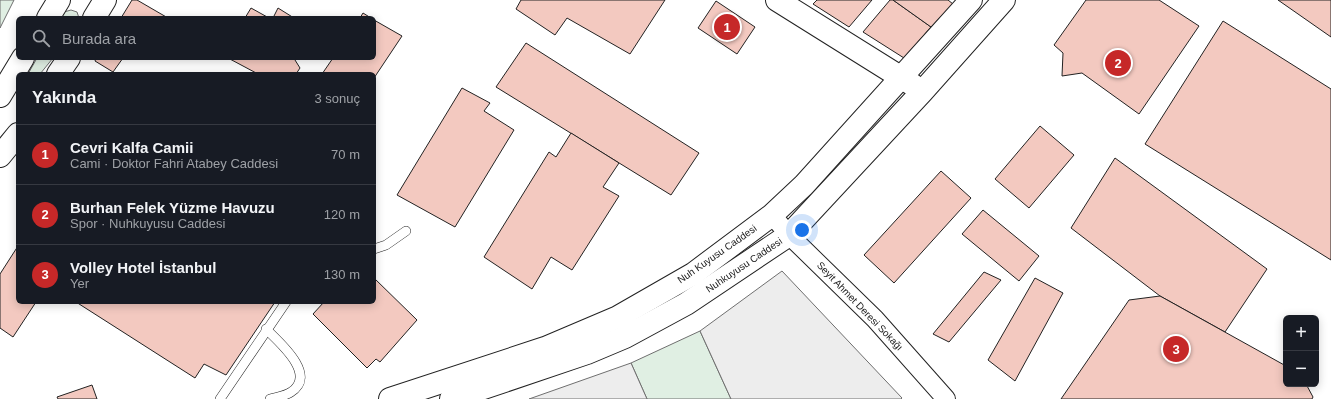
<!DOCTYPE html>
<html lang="tr">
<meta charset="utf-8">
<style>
body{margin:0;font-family:Helvetica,sans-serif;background:#242831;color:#f1f3f6}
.controls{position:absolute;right:12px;bottom:12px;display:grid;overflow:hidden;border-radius:6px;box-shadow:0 2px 10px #0003}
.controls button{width:36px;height:36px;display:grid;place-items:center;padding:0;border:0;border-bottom:1px solid #363941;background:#171b24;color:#f1f3f6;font:20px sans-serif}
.you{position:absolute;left:802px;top:230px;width:14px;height:14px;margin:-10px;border:3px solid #fff;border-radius:50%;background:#1a73e8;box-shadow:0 0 0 6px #1a73e833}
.badge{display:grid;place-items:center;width:26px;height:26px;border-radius:50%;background:#c62828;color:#fff;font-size:13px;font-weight:700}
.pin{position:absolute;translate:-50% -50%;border:2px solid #fff;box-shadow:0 1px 4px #0006}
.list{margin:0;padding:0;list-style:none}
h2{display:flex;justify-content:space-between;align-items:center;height:52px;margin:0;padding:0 16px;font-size:17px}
h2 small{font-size:13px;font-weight:400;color:#9ea1a6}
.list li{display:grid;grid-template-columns:26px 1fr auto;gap:12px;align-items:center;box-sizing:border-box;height:60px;padding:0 16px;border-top:1px solid #363941}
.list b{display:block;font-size:15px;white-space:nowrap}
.list p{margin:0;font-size:13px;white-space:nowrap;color:#9ea1a6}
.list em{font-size:13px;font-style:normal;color:#9ea1a6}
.icon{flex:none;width:22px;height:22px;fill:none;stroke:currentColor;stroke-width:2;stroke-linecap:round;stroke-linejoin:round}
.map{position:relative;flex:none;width:1331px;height:399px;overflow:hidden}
.search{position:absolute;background:#171b24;box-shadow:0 2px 10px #0003;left:16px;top:16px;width:360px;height:44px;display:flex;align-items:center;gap:10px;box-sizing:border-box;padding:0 14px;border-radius:6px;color:#9ea1a6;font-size:15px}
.panel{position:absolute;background:#171b24;box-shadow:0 2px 10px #0003;left:16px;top:72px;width:360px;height:232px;border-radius:6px}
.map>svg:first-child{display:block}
.green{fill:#e0efe3;stroke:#6f6f6f}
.parking{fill:#ededed;stroke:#6f6f6f}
.building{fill:#f3c9c0;stroke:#222}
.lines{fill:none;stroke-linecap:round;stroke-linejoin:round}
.lane-casing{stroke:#222;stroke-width:10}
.street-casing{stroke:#222;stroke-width:20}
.secondary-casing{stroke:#222;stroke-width:24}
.primary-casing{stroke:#222;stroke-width:24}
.lane{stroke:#fff;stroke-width:9}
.street{stroke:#fff;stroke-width:18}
.secondary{stroke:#fff;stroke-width:22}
.primary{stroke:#fff;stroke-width:22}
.labels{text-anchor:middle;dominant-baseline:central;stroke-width:3;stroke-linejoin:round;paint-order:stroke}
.street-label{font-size:10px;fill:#222;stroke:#fff}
</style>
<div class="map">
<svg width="1331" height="399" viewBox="0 0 1331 399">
<rect width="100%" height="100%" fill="#fff"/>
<g class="green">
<path d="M 0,0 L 14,0 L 0,28 Z"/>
<path d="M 71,10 L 77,12 L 79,18 L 61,18 L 64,12 Z"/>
<path d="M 37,58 L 53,58 L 40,74 L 28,74 Z"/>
<path d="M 700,331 L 731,399 L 647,399 L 631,363 Z"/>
</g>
<g class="parking">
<path d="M 782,271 L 902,398 L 901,399 L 731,399 L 700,331 Z"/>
<path d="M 631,363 L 647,399 L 529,399 Z"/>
</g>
<g class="building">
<path d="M 132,0 L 137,0 L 168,18 L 121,18 Z"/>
<path d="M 521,0 L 665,0 L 630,54 L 567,18 L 555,35 L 516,9 Z"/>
<path d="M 817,0 L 872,0 L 849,27 L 813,4 Z"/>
<path d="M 890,0 L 893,0 L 931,27 L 904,58 L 863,32 Z"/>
<path d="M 893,0 L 948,0 L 953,4 L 931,27 Z"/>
<path d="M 1086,0 L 1159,0 L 1199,26 L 1139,114 L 1082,73 L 1062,76 L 1063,53 L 1054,45 Z"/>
<path d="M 1278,0 L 1331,0 L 1331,37 Z"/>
<path d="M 716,1 L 755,27 L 737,54 L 698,28 Z"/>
<path d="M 251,8 L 269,18 L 245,18 Z"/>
<path d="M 278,8 L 294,18 L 273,18 Z"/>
<path d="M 363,13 L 371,18 L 360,18 Z"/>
<path d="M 374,20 L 402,36 L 374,78 L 374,74 L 322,74 L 333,58 L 374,58 Z"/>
<path d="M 1223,21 L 1331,89 L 1331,260 L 1145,144 Z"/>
<path d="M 526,43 L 699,153 L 671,195 L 496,87 Z"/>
<path d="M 96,58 L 123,58 L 113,72 L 95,61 Z"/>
<path d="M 228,58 L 296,58 L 295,60 L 300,68 L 296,74 L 258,74 Z"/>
<path d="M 462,88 L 490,103 L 484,111 L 514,130 L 455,227 L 397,195 Z"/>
<path d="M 1040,126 L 1074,155 L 1029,208 L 995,179 Z"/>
<path d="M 571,133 L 619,163 L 603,187 L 619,196 L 572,270 L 551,257 L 532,289 L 484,257 L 549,152 L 556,157 Z"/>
<path d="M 1115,158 L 1267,269 L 1225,332 L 1160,296 L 1071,228 Z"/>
<path d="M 941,171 L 971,198 L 894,283 L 864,255 Z"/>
<path d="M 983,210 L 1039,256 L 1019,281 L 962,234 Z"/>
<path d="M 18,246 L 18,302 L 36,302 L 13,337 L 0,328 L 0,274 Z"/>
<path d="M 984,272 L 1001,280 L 949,342 L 933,334 Z"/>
<path d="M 374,278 L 417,320 L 380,362 L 376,359 L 367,368 L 313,314 L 324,302 L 374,302 Z"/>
<path d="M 1035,278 L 1063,293 L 1015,381 L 988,360 Z"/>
<path d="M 1160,296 L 1286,366 L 1286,384 L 1306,384 L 1313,397 L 1312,399 L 1061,399 L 1129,300 Z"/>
<path d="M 76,302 L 275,302 L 226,375 L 204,364 L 195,378 Z"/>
<path d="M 92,385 L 97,399 L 58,399 L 57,397 Z"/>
</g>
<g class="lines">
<g class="lane-casing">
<g id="lane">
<path d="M 374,249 L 386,245 L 406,231"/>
<path d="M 266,329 C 279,342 318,375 291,392 C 286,396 276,397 270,399"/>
<path d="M 220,399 L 286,302"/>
</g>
</g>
<g class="street-casing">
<path id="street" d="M 772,215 L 789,235 L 875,319 L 946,399"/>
</g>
<g class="secondary-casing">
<g id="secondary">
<path d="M 48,18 L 59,0"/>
<path d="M 94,18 L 105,0"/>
<path d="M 58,74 L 69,58"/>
<path d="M 0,96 L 23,58"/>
<path d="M 0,156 L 18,134"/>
</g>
</g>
<g class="primary-casing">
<g id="primary">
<path d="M 777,0 L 913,85"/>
<path d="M 390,399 L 545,348 L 618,317 L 693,274 L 772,215 L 804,185 L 971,0"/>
<path d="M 451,399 L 587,353 L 625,337 L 686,304 L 789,235 L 922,92 L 1004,0"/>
</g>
</g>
<use href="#lane" class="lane"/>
<use href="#street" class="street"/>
<use href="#secondary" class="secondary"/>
<use href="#primary" class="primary"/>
</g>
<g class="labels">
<g class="street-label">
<text transform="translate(717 254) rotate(-35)">Nuh Kuyusu Caddesi</text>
<text transform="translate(744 265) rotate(-34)">Nuhkuyusu Caddesi</text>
<text transform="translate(860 306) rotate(46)">Seyit Ahmet Deresi Sokağı</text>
</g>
</g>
</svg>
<div class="controls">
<button>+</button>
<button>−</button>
</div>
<div class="you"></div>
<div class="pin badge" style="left:727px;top:27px">1</div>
<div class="pin badge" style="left:1118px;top:63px">2</div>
<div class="pin badge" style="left:1176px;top:349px">3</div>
<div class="search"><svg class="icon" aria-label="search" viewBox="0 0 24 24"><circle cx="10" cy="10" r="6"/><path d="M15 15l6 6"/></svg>Burada ara</div>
<section class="panel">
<h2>Yakında<small>3 sonuç</small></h2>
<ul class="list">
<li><span class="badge">1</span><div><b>Cevri Kalfa Camii</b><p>Cami · Doktor Fahri Atabey Caddesi</p></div><em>70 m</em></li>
<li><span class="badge">2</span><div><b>Burhan Felek Yüzme Havuzu</b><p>Spor · Nuhkuyusu Caddesi</p></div><em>120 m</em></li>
<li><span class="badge">3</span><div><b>Volley Hotel İstanbul</b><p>Yer</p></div><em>130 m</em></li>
</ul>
</section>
</div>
